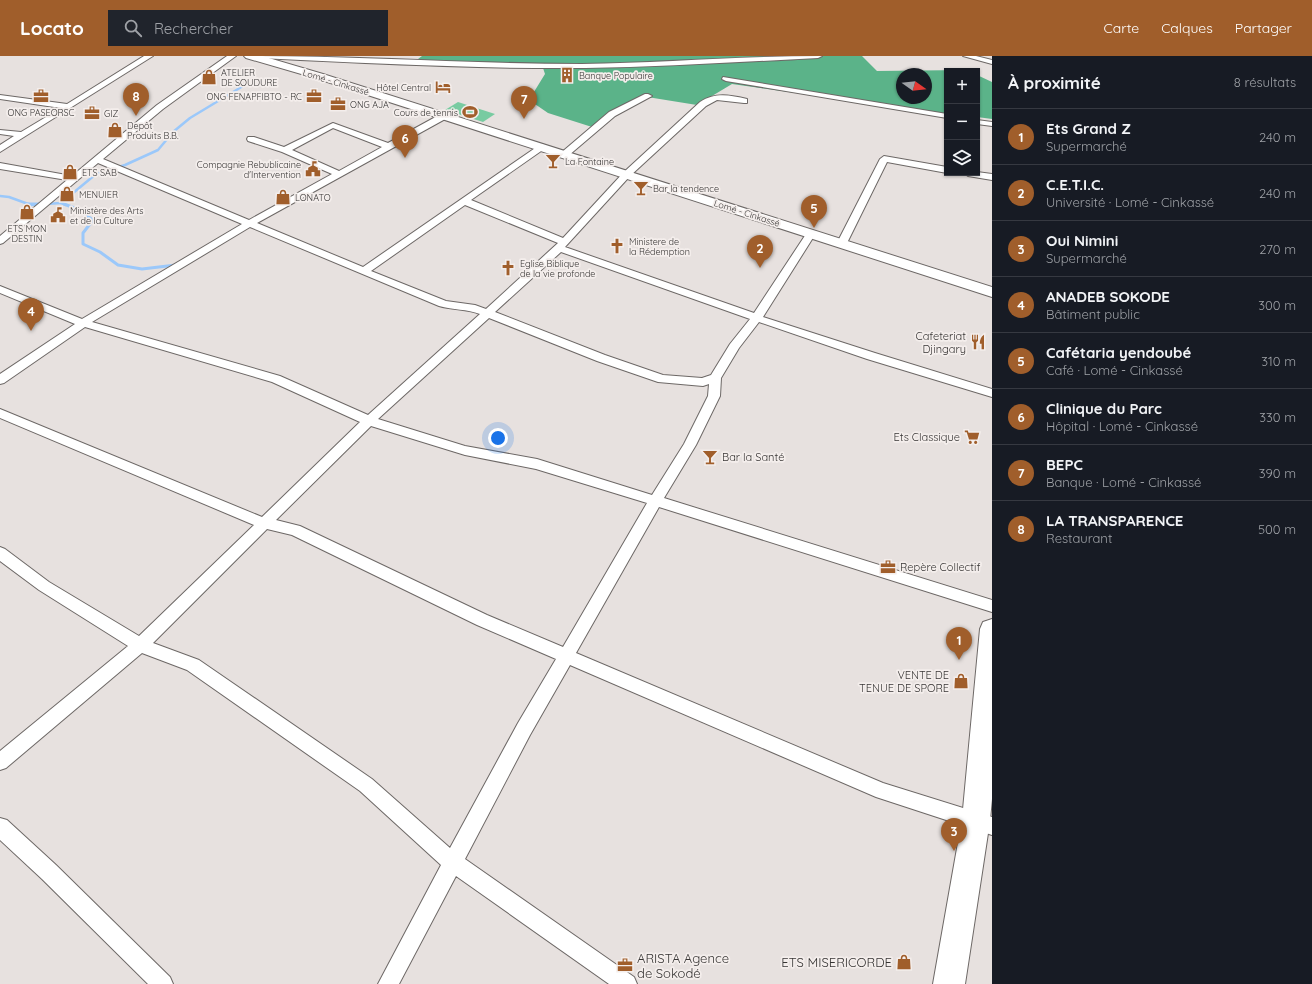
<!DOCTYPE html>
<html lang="fr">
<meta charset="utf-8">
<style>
body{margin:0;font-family:Quicksand,sans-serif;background:#20242c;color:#f1f3f6}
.controls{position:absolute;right:12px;top:12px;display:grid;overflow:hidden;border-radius:0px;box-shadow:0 1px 3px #0004}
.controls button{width:36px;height:36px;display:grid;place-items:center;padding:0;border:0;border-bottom:1px solid #363941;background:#171b24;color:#f1f3f6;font:20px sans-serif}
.compass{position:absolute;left:896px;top:12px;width:36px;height:36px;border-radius:50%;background:#171b24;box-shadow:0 1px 3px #0004;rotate:105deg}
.you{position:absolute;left:498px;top:382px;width:14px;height:14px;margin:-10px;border:3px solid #fff;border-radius:50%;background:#1a73e8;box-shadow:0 0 0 6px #1a73e833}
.badge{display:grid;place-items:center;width:26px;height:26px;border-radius:50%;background:#a05e2b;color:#fff;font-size:13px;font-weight:700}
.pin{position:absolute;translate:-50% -33px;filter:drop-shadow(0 1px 2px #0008)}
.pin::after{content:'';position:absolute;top:21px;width:14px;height:12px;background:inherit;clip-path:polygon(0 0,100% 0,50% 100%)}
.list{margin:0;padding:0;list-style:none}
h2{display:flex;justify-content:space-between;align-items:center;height:52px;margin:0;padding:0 16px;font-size:17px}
h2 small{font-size:13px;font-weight:400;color:#9ea1a6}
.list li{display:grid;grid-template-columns:26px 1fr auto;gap:12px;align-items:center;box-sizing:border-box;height:56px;padding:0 16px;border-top:1px solid #363941}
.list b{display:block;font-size:15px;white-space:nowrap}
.list p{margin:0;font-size:13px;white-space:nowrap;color:#9ea1a6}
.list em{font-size:13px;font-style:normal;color:#9ea1a6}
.icon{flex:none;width:22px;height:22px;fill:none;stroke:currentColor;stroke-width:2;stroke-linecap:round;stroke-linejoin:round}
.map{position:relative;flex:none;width:992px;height:928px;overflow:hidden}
header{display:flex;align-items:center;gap:24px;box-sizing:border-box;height:56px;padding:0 20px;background:#a05e2b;color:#fff}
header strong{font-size:19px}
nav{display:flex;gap:22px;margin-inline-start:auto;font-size:14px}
.search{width:280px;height:36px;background:#20242c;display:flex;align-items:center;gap:10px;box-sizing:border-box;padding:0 14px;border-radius:0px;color:#9ea1a6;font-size:15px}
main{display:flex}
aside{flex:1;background:#171b24}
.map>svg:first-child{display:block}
.green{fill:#78cba1}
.forest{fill:#5bb389;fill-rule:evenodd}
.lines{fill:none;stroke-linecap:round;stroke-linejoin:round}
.stream-far1{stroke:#9bc8fa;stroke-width:2.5}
.stream{stroke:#9bc8fa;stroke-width:3}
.minor-casing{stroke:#6d6866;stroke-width:2}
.primary-casing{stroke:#6d6866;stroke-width:2}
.trunk-casing{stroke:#6d6866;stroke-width:2}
.minor{fill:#fff;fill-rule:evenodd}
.primary{fill:#fff;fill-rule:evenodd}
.trunk{fill:#fff;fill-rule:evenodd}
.labels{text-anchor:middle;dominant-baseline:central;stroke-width:3.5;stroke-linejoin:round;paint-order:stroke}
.far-poi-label{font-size:9px;fill:#373534;stroke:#f4eeec;text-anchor:start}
.far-street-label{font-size:9px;fill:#373534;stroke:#f4eeec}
.poi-label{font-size:11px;fill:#373534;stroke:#f4eeec;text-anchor:end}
.near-poi-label{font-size:13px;fill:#373534;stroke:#f4eeec;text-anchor:start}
</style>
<header>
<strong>Locato</strong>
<div class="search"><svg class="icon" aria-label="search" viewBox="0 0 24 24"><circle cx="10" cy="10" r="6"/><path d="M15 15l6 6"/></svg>Rechercher</div>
<nav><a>Carte</a><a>Calques</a><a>Partager</a></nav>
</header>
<main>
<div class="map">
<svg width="992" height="928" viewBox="0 0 992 928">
<rect width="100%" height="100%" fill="#e7e1df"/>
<path class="green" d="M 458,46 L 495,58 L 483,66 L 445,54 Z"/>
<g class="forest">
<path d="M 422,0 L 862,0 L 877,15 L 965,14 L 968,15 L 947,15 L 947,58 L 732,28 L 697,49 L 641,40 L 592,71 L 548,57 L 529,44 L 545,18 L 542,9 L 420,6 L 418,3 ZM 902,18 L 926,18 L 926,42 L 902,42 Z"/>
<path d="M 977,19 L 992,26 L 992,63 L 977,61 Z"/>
</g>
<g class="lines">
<g class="stream-far1">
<path d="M 0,140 L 9,141 L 31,149"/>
<path d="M 61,147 L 66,149"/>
<path d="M 31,149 L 61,147 L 96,118 L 125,109 L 158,94 L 173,76 L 190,62 L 243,30"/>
</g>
<g class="stream">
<path d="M 28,148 L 46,148"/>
<path d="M 64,148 L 77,153 L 93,164 L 83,177 L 83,188 L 100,196 L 118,209 L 142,213 L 176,209"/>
</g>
<g class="minor-casing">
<g id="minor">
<path d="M 144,0 L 153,0 L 0,96 L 0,89 L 14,80 L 0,78 L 0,74 L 21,76 L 61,52 L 0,43 L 0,39 L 67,48 Z"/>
<path d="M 227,0 L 236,0 L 163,53 L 103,103 L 249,164 L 332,118 L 282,96 L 248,85 L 247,83 L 248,81 L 254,81 L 284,91 L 333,67 L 388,87 L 441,58 L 447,58 L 447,62 L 257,167 L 363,211 L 541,88 L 544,89 L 545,91 L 544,93 L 471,144 L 563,182 L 624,116 L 700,46 C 715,36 730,39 747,43 L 747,47 L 744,47 L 717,44 L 706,50 L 630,120 L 565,191 L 754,257 L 808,175 L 814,175 L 816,177 L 763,261 L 875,297 L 992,333 L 992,341 L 867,303 L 759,266 L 739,292 L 721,322 L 720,340 L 696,389 L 664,442 L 992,544 L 992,556 L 659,451 L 576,597 L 883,727 L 992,761 L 992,779 L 876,741 L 570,609 L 530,679 L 465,803 L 634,921 L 637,928 L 609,928 L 456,820 L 399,928 L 378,928 L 441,809 L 360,735 L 187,614 L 142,597 L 6,712 L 0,714 L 0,695 L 128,590 L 39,534 L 0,505 L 0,491 L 5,493 L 49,526 L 139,580 L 254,469 L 0,362 L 0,353 L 262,461 L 360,366 L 272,326 L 85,271 L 4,327 L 0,328 L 0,318 L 75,268 L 0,237 L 0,230 L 82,263 L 242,168 L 98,107 L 3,187 L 0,188 L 0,180 L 67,124 L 0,113 L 0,107 L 72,120 L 157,49 ZM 333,72 L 382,91 L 339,115 L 292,94 ZM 465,149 L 558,187 L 486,253 L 475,249 L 446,245 L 371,215 ZM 250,171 L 439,250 C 453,254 467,253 480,258 L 368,359 L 280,320 L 92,266 ZM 561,196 L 750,263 L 730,288 L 711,319 L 702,322 L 663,319 L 605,299 L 495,256 ZM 489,262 L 597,305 L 658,326 L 703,330 L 709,328 L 708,340 L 684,388 L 652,439 L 537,403 L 465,390 L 378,363 ZM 371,370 L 465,399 L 536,413 L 647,447 L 563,591 L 487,559 L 300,470 L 276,464 ZM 267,473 L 292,479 L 477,569 L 556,603 L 518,667 L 450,792 L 372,723 L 199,604 L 153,587 Z"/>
<path d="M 255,0 C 364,0 473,8 582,8 C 662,7 742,0 822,0 L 818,2 C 740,6 663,11 585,12 C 477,13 368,7 259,2 Z"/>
<path d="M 963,0 L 976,0 L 992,4 L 992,8 Z"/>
<path d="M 723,21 L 947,58 L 947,62 L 726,25 L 722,23 Z"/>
<path d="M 645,38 L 648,38 L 652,40 L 615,60 L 568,100 L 562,100 L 561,98 L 562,96 L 609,56 Z"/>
<path d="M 977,64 L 992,66 L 992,70 L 977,68 Z"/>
<path d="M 884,100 L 947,111 L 947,117 L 887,106 L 847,187 L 842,190 L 838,189 L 837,187 L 880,103 Z"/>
<path d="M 977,116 L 992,118 L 992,124 L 968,120 L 964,117 Z"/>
<path d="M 0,762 L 7,764 L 56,809 L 170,921 L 173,928 L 148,928 L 42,823 L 0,784 Z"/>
</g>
</g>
<g class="primary-casing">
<path id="primary" d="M 992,563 L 992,743 L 990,764 L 965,928 L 933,928 L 962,764 L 980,573 L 983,566 Z"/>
</g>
<g class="trunk-casing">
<path id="trunk" d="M 244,0 L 262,0 L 323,18 L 992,231 L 992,241 L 315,22 L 246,2 Z"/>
</g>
<use href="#minor" class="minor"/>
<use href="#primary" class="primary"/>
<use href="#trunk" class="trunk"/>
</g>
<defs>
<g id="building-bare" transform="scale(1.2)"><path d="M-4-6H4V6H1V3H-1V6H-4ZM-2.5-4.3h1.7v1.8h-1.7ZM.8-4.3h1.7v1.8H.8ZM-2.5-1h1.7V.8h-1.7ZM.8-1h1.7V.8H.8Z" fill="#a05e2b" stroke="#f4eeec" stroke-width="2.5" paint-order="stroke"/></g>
<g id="shop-bare" transform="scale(1.2)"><path d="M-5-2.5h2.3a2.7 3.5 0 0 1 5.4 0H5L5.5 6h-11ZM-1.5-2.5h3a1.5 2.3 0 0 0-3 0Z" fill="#a05e2b" stroke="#f4eeec" stroke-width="2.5" paint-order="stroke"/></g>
<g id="hotel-bare" transform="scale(1.2)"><path d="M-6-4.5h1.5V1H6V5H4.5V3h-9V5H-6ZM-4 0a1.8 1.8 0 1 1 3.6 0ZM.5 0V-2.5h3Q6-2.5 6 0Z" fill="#a05e2b" stroke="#f4eeec" stroke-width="2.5" paint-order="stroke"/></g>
<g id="office-bare" transform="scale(1.2)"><path d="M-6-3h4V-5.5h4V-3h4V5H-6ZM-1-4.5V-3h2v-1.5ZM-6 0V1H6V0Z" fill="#a05e2b" stroke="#f4eeec" stroke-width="2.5" paint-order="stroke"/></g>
<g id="stadium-bare" transform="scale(1.2)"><path d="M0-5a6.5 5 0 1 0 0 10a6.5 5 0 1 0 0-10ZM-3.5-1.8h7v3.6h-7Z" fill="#a05e2b" stroke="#f4eeec" stroke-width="2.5" paint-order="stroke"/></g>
<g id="bar-bare" transform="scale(1.2)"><path d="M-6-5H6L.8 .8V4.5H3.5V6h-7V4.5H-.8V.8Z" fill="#a05e2b" stroke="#f4eeec" stroke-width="2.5" paint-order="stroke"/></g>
<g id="civic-bare" transform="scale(1.2)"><path d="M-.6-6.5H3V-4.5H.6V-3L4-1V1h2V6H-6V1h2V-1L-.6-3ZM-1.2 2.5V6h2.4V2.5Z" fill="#a05e2b" stroke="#f4eeec" stroke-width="2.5" paint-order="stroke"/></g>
<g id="church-bare" transform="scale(1.2)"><path d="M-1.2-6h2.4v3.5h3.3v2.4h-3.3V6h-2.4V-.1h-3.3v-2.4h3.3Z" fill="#a05e2b" stroke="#f4eeec" stroke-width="2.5" paint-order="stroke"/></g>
<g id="restaurant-bare" transform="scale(1.2)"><path d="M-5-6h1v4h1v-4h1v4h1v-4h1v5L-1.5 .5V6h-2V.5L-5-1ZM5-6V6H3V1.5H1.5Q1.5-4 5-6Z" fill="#a05e2b" stroke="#f4eeec" stroke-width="2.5" paint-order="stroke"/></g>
<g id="supermarket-bare" transform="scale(1.2)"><path d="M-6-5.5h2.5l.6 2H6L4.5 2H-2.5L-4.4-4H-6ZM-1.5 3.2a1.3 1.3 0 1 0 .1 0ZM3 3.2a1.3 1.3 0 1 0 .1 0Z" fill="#a05e2b" stroke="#f4eeec" stroke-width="2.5" paint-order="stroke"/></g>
</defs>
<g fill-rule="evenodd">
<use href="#building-bare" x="567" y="19"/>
<use href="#shop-bare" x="209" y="21"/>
<use href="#hotel-bare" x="443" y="31"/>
<use href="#office-bare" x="41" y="40"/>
<use href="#office-bare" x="314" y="40"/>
<use href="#office-bare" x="338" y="48"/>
<use href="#stadium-bare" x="470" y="56"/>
<use href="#office-bare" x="92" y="57"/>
<use href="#shop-bare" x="115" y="74"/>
<use href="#bar-bare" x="553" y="105"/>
<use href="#civic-bare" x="313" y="113"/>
<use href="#shop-bare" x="70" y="116"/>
<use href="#bar-bare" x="641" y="132"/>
<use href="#shop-bare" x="67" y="138"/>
<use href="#shop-bare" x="283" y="141"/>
<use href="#shop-bare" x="27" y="156"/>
<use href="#civic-bare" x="58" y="159"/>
<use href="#church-bare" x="617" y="190"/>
<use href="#church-bare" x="508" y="212"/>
<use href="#restaurant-bare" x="978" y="286"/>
<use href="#supermarket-bare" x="972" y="381"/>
<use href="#bar-bare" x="710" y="401"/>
<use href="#office-bare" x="888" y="511"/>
<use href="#shop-bare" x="961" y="625"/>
<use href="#shop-bare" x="904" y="906"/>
<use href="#office-bare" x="625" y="909"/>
</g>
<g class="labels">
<g class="far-poi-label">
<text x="221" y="16">ATELIER<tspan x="221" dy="10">DE SOUDURE</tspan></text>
<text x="579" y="19">Banque Populaire</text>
<text x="431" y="31" text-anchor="end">Hôtel Central</text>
<text x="302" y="40" text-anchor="end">ONG FENAPFIBTO - RC</text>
<text x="350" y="48">ONG AJA</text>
<text x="41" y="56" text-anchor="middle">ONG PASEORSC</text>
<text x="458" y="56" text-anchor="end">Cours de tennis</text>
<text x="104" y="57">GIZ</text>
<text x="127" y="69">Depôt<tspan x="127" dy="10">Produits B.B.</tspan></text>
<text x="565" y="105">La Fontaine</text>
<text x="301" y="108" text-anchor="end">Compagnie Rebublicaine<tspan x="301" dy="10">d'Intervention</tspan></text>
<text x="82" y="116">ETS SAB</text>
<text x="653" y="132">Bar la tendence</text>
<text x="79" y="138">MENUIER</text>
<text x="295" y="141">LONATO</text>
<text x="70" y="154">Ministère des Arts<tspan x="70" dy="10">et de la Culture</tspan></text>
<text x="27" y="172" text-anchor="middle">ETS MON<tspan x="27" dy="10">DESTIN</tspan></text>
<text x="629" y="185">Ministere de<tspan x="629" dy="10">la Rédemption</tspan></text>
<text x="520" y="207">Eglise Biblique<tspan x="520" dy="10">de la vie profonde</tspan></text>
</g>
<g class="far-street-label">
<text transform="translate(336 26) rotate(17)">Lomé - Cinkassé</text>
<text transform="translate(747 157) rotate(18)">Lomé - Cinkassé</text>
</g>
<g class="poi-label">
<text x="966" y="280">Cafeteriat<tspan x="966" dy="13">Djingary</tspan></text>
<text x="960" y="381">Ets Classique</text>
<text x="722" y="401" text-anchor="start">Bar la Santé</text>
<text x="900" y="511" text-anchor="start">Repère Collectif</text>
<text x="949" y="619">VENTE DE<tspan x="949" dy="13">TENUE DE SPORE</tspan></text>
</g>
<g class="near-poi-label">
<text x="637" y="902">ARISTA Agence<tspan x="637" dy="15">de Sokodé</tspan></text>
<text x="892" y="906" text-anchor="end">ETS MISERICORDE</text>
</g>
</g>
</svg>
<div class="controls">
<button>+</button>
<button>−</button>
<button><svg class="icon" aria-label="layers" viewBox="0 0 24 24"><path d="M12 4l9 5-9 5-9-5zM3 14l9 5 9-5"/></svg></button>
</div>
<svg class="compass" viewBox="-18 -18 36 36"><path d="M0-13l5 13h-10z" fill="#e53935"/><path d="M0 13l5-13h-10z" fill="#9ea1a6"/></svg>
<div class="you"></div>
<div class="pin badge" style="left:959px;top:604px">1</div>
<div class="pin badge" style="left:760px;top:212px">2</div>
<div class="pin badge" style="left:954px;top:795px">3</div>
<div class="pin badge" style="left:31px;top:275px">4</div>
<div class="pin badge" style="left:814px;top:172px">5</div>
<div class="pin badge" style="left:405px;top:102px">6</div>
<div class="pin badge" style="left:524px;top:63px">7</div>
<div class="pin badge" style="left:136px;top:60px">8</div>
</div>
<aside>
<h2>À proximité<small>8 résultats</small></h2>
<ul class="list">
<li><span class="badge">1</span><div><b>Ets Grand Z</b><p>Supermarché</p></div><em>240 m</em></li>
<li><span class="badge">2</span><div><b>C.E.T.I.C.</b><p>Université · Lomé - Cinkassé</p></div><em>240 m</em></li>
<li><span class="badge">3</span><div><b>Oui Nimini</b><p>Supermarché</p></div><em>270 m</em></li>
<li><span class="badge">4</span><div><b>ANADEB SOKODE</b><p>Bâtiment public</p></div><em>300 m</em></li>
<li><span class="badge">5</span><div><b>Cafétaria yendoubé</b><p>Café · Lomé - Cinkassé</p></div><em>310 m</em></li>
<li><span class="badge">6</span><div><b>Clinique du Parc</b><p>Hôpital · Lomé - Cinkassé</p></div><em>330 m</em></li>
<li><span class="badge">7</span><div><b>BEPC</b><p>Banque · Lomé - Cinkassé</p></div><em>390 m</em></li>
<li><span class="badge">8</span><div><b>LA TRANSPARENCE</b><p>Restaurant</p></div><em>500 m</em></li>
</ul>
</aside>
</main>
